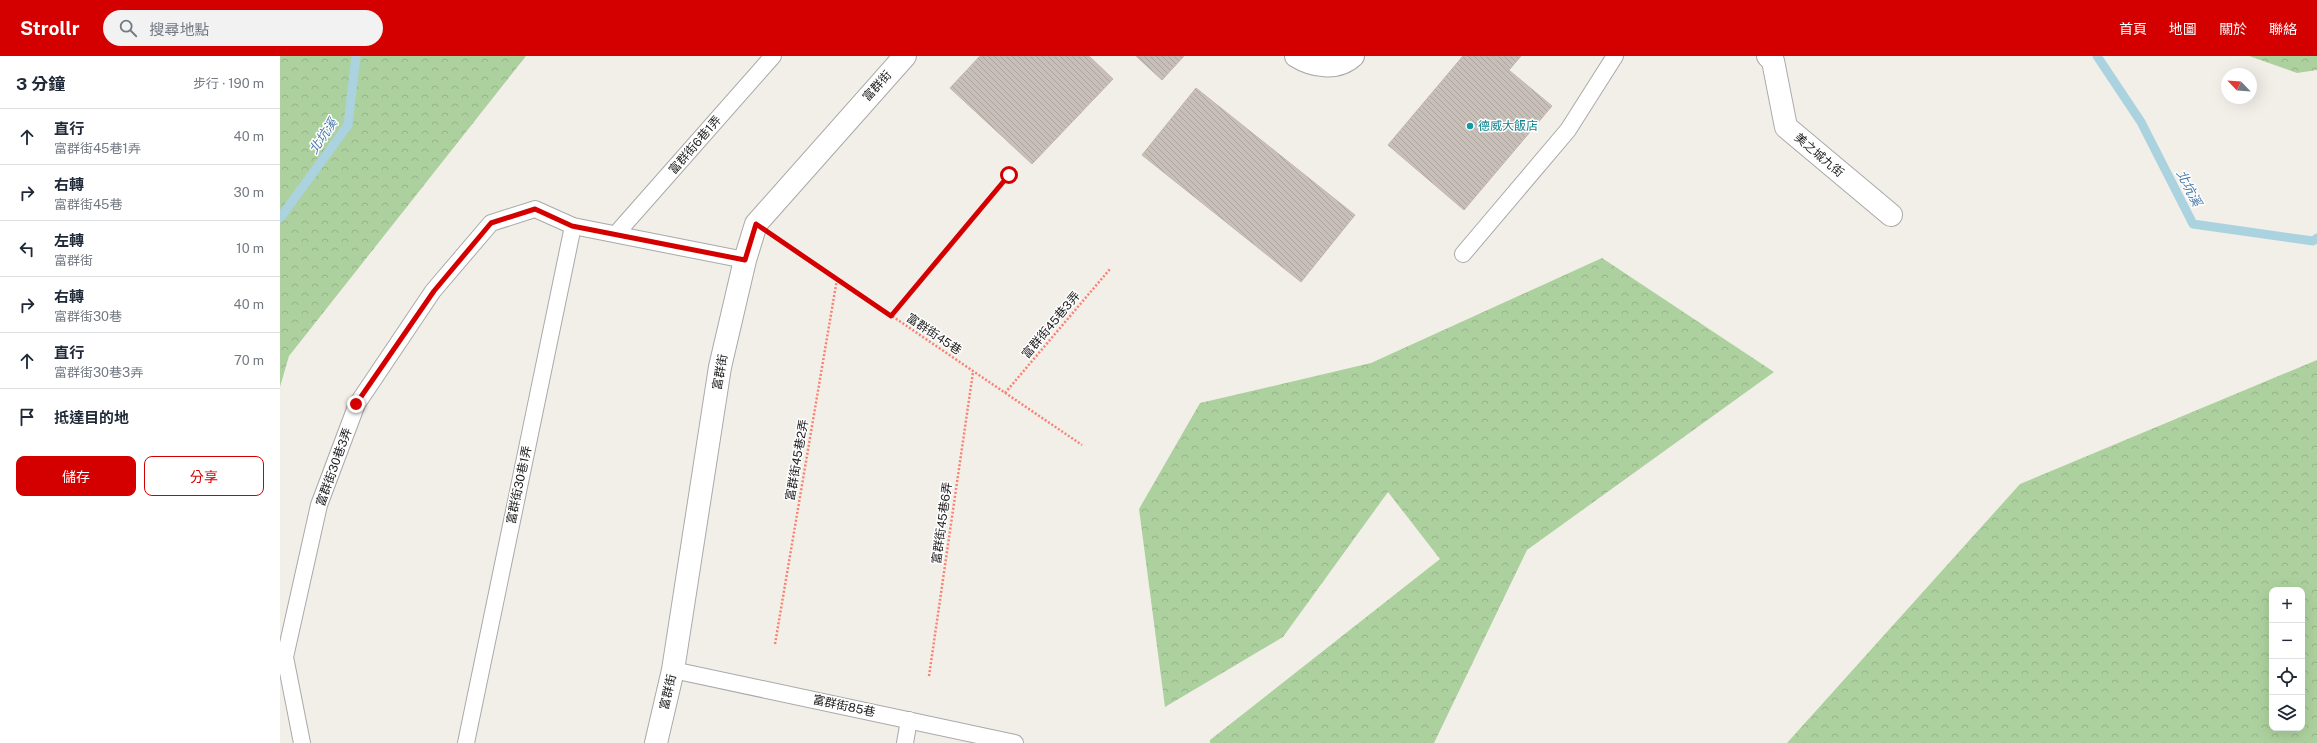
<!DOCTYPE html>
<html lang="zh-TW">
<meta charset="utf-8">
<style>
body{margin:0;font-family:"Public Sans","Noto Sans TC",sans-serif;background:#f2f2f3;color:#1f2937}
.controls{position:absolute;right:12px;bottom:12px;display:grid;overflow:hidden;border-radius:8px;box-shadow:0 4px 16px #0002}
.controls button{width:36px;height:36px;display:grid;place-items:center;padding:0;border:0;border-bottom:1px solid #e0e1e3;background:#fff;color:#1f2937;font:20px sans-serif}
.compass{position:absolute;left:1941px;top:12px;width:36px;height:36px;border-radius:50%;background:#fff;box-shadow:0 4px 16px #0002;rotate:295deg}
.stop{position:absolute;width:12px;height:12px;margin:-9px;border:3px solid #d40000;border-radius:50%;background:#fff}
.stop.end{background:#d40000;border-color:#fff;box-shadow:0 1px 4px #0008}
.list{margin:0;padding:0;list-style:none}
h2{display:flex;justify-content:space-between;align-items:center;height:52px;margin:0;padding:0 16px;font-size:17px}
h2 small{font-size:13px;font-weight:400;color:#747a83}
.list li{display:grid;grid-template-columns:26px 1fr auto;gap:12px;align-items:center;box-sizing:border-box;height:56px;padding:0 16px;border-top:1px solid #e0e1e3}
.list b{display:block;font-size:15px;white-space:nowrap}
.list p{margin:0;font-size:13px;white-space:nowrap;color:#747a83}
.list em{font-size:13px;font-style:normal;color:#747a83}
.actions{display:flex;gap:8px;padding:12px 16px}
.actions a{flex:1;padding:9px 0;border:1px solid #d40000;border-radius:8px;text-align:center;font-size:14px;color:#d40000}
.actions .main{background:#d40000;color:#fff}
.icon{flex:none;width:22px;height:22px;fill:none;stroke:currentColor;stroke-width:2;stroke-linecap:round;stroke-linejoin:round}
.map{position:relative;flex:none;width:2037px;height:687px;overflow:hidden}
header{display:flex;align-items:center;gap:24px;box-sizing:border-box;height:56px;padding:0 20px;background:#d40000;color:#fff}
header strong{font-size:19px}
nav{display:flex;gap:22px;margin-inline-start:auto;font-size:14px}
.search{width:280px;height:36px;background:#f2f2f3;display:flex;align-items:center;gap:10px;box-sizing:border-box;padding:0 14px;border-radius:22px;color:#747a83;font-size:15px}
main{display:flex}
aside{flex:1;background:#fff}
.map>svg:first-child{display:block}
.forest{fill:url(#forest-crowns);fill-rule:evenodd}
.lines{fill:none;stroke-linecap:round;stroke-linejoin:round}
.stream{stroke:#aad3df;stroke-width:9}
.building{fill:url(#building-back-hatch);stroke:#c4b6ab}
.lane-casing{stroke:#a9a9a9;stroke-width:18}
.street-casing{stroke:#a9a9a9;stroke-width:24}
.path{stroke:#fa8072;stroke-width:2.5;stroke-dasharray:2 2;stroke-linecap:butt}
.lane{stroke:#fff;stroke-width:16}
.street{stroke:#fff;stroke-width:22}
.route{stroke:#d40000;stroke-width:5}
.culture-dot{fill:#0f9aa8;stroke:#fff;stroke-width:1.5}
.labels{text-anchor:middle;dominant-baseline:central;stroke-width:3;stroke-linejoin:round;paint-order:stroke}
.street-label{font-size:12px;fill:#222;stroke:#fff}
.culture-label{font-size:12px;fill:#0d838f;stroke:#fff;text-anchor:start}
.water-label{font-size:13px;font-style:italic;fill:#4a7aab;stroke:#fff}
</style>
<header>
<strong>Strollr</strong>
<div class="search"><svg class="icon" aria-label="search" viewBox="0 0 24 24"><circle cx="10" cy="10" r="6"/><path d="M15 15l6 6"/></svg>搜尋地點</div>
<nav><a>首頁</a><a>地圖</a><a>關於</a><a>聯絡</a></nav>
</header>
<main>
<aside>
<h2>3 分鐘<small>步行 · 190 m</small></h2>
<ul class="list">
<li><svg class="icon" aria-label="ahead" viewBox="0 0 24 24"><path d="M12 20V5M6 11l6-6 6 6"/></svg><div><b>直行</b><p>富群街45巷1弄</p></div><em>40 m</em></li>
<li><svg class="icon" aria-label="right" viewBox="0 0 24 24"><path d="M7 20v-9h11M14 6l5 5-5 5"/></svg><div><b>右轉</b><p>富群街45巷</p></div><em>30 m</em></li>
<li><svg class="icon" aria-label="left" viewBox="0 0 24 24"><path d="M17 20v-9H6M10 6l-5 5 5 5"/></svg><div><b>左轉</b><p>富群街</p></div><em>10 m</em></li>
<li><svg class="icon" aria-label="right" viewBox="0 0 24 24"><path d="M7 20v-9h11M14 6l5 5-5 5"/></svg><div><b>右轉</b><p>富群街30巷</p></div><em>40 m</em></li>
<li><svg class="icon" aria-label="ahead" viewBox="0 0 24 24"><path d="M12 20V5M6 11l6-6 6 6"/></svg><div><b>直行</b><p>富群街30巷3弄</p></div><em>70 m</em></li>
<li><svg class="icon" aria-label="arrive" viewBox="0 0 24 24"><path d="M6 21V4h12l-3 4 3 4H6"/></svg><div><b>抵達目的地</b></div></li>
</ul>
<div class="actions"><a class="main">儲存</a><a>分享</a></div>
</aside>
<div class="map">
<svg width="2037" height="687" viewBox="0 0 2037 687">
<defs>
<pattern id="forest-crowns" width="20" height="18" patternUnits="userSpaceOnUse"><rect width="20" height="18" fill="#add19e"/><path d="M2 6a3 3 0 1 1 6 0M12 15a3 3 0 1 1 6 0" fill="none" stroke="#95b388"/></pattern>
<pattern id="building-back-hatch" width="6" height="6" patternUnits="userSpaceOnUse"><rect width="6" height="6" fill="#c7bfb8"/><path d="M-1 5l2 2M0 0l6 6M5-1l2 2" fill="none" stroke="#aba49e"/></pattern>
</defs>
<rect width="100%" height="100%" fill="#f2efe9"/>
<g class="forest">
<path d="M 0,0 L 246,0 L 9,300 L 0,331 Z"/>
<path d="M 1969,0 L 2037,0 L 2037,14 L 2017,17 Z"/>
<path d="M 1322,202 L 1494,316 L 1247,494 L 1154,687 L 930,687 L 930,684 L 1160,503 L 1108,436 L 1003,581 L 885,651 L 859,453 L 920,347 L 1091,307 Z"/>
<path d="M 2037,304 L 2037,687 L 1507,687 L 1740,428 ZM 1992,534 L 2022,534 L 2022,672 L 1992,672 Z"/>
</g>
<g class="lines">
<g class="stream">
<path d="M 1817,0 L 1861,66 L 1913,168 L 2033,185 L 2037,182"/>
<path d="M 0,162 L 68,69 L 76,0"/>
</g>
</g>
<g class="building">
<path d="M 700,0 L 809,0 L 833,23 L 752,108 L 670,32 Z"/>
<path d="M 856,0 L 904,0 L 882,24 Z"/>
<path d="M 1183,0 L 1212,0 L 1272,50 L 1184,154 L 1108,89 Z"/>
<path d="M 1212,0 L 1241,0 L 1229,14 Z"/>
<path d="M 916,32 L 1075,159 L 1021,226 L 862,99 Z"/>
</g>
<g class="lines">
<g class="lane-casing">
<g id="lane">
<path d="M 336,178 L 493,0"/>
<path d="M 1183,198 L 1288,74 L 1335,0"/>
<path d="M 393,614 L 735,687"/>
<path d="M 22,687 L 5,601 L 39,449 L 77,348 L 153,235 L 211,167 L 255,153 L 293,170 L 465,204"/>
<path d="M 186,687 L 293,170"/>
<path d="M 625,687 L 629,664"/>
</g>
</g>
<g class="street-casing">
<g id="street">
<path d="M 1016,0 C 1032,10 1057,15 1073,0"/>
<path d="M 1488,0 L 1493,5 L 1506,71 L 1611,159"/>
<path d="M 376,687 L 393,614 L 440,311 L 465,204 L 476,168 L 625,0"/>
</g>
</g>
<g class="path">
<path d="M 500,184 L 802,389"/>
<path d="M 611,260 L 729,119"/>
<path d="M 725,337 L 830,213"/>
<path d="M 495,588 L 557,223"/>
<path d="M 649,620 L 693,316"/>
</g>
<use href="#lane" class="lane"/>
<use href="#street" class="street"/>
</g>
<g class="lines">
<path class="route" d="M 76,348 L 154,235 L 211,167 L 255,153 L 292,170 L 465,204 L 476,168 L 611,260 L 729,119"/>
</g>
<circle class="culture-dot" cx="1190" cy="70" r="4"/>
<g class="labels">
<g class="street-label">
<text transform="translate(597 30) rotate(-48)">富群街</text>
<text transform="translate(415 89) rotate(-49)">富群街6巷1弄</text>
<text transform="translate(1539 99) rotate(40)">美之城九街</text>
<text transform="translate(771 269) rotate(-50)">富群街45巷3弄</text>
<text transform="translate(654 278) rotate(34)">富群街45巷</text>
<text transform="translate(440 316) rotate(-80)">富群街</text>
<text transform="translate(517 404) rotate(-80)">富群街45巷2弄</text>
<text transform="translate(54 411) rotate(-70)">富群街30巷3弄</text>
<text transform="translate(239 429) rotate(-78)">富群街30巷1弄</text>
<text transform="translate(662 467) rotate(-82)">富群街45巷6弄</text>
<text transform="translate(388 636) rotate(-77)">富群街</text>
<text transform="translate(564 650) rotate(12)">富群街85巷</text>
</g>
<g class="culture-label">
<text x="1198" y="70">德威大飯店</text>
</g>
<g class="water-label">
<text transform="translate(43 80) rotate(-56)">北坑溪</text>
<text transform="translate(1909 132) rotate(63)">北坑溪</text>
</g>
</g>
</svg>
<div class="controls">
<button>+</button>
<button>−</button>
<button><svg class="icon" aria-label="locate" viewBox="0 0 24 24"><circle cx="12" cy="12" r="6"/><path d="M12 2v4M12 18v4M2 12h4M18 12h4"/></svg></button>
<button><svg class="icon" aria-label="layers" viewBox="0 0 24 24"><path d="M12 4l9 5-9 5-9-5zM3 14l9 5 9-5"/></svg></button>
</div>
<svg class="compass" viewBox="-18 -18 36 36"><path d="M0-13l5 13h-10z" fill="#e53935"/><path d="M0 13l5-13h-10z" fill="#747a83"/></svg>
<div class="stop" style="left:729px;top:119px"></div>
<div class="stop end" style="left:76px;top:348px"></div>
</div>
</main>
